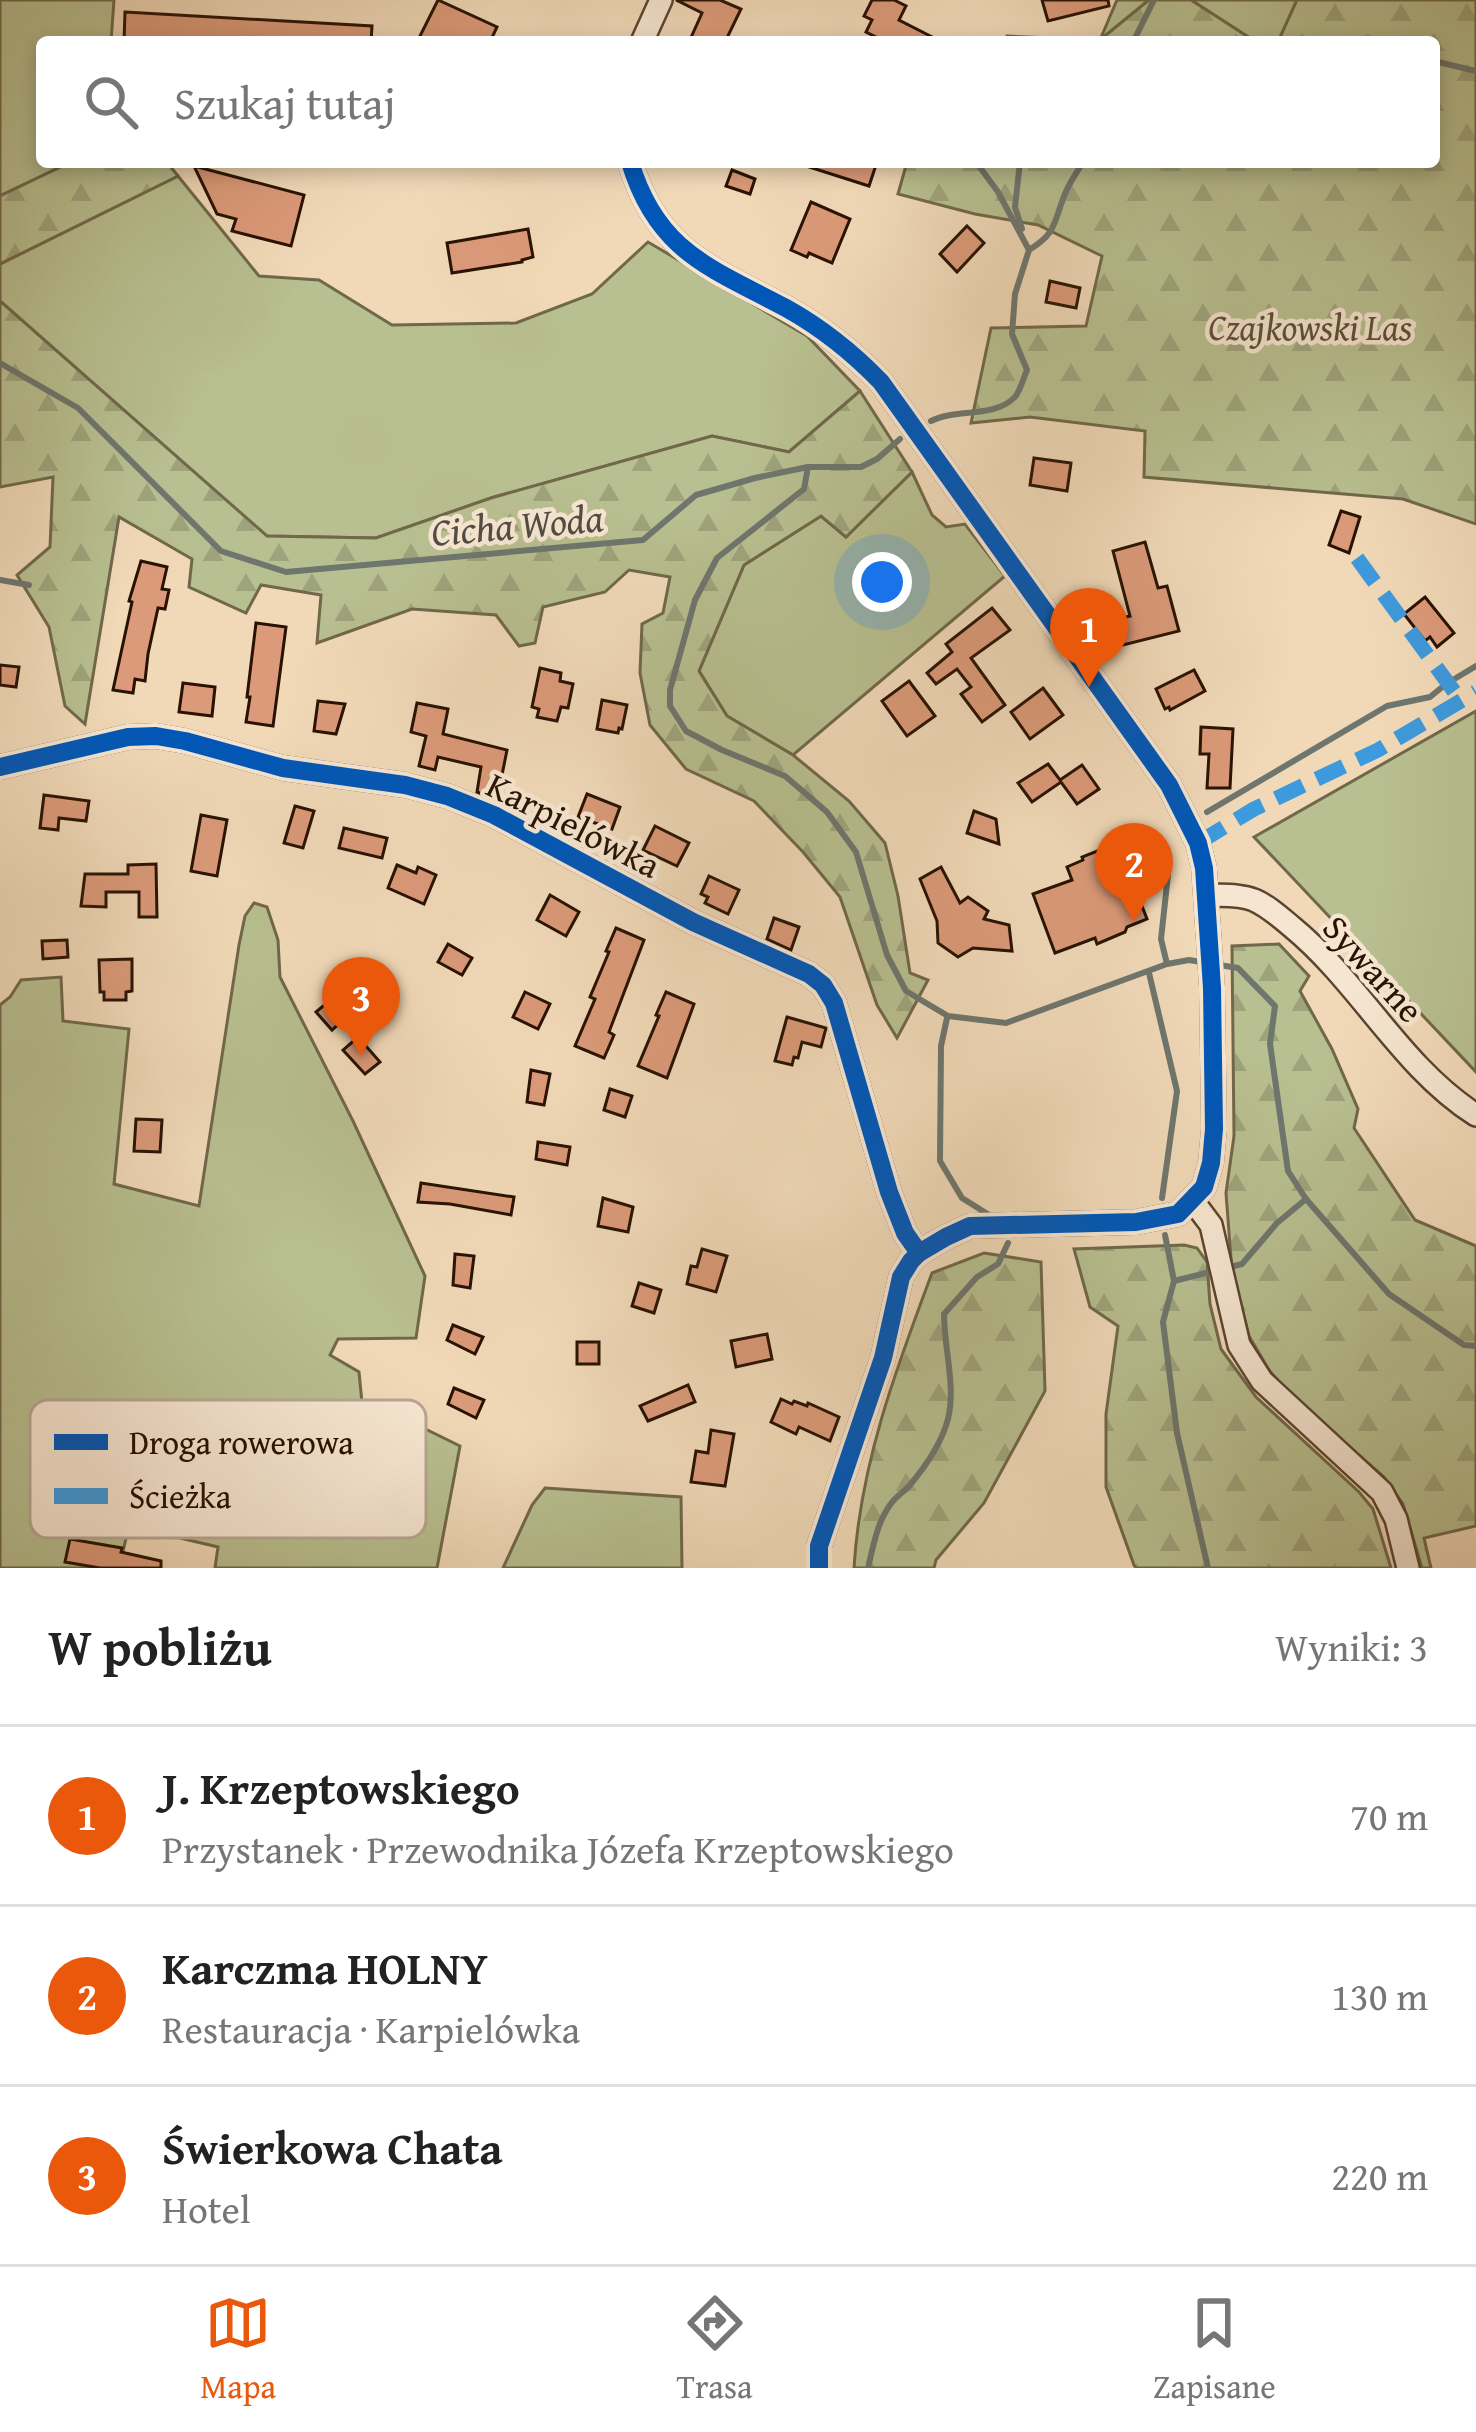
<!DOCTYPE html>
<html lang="pl">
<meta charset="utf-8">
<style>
body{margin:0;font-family:"Gentium Book Plus",serif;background:#f6f6f6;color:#222}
.you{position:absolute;left:882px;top:582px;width:42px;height:42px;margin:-30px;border:9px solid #fff;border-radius:50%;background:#1a73e8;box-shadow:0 0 0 18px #1a73e833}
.badge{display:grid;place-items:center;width:78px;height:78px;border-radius:50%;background:#ea580c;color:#fff;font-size:39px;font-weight:700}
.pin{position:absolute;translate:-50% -99px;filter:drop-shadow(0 3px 6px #0008)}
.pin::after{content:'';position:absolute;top:63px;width:42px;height:36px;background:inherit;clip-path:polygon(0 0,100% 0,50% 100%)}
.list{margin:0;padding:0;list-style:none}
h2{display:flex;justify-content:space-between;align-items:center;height:156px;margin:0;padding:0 48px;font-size:51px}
h2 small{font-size:39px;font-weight:400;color:#767676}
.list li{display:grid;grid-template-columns:78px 1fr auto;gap:36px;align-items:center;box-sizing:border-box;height:180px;padding:0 48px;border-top:3px solid #e0e0e0}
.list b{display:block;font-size:45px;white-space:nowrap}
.list p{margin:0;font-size:39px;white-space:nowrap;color:#767676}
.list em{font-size:39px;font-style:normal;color:#767676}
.icon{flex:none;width:66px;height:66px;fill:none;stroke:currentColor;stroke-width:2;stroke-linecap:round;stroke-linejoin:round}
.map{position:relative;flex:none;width:1476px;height:1568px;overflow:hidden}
.search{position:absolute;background:#fff;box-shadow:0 6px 18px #0003;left:36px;right:36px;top:36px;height:132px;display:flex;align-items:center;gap:30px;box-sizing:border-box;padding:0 42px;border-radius:12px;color:#767676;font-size:45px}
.sheet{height:696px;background:#fff}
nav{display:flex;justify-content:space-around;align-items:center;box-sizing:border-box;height:168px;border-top:3px solid #e0e0e0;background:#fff;font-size:33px;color:#767676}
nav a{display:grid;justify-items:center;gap:6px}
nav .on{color:#ea580c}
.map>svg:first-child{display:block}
.green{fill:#b8bf90;stroke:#70684a;stroke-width:3}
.forest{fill:url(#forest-firs);stroke:#70684a;stroke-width:3}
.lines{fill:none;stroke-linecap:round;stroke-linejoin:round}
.stream{stroke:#6e766e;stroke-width:6}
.building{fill:#db9a79;stroke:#291203;stroke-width:3}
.minor-casing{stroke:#5b4430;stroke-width:26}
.minor{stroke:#f6e6d1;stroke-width:21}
.quiet{stroke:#3d9add;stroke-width:15;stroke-dasharray:30 15;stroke-linecap:butt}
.cycleway-casing{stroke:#f6e6d1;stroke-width:26}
.cycleway{stroke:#0057b8;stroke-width:18}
.labels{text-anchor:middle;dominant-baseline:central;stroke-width:9;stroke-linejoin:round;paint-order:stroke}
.park-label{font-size:36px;font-style:italic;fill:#5b4f34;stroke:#f6e6d1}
.street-label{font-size:36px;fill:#291203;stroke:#f6e6d1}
.water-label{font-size:39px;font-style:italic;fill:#514c42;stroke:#f6e6d1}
.key{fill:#f6e6d1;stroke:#b8a693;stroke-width:3}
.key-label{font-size:33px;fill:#291203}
</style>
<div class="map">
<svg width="1476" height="1568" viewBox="0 0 1476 1568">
<defs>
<pattern id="forest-firs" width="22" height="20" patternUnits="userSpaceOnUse" patternTransform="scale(3)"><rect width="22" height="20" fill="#b8bf90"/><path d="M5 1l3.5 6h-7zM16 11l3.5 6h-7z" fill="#9ea37b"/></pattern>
</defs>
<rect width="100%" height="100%" fill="#f1d9b8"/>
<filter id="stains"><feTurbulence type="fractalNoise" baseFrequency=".00167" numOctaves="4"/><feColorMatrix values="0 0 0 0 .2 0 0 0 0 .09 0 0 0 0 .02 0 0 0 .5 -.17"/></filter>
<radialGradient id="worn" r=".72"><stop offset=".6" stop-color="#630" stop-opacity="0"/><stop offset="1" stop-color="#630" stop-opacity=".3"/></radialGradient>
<g class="green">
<path d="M 0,0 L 114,0 L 111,42 L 42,42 L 42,162 L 71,162 L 0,196 Z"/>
<path d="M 1117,0 L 1149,0 L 1100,40 Z"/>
<path d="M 1191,0 L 1297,0 L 1278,42 L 1256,42 Z"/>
<path d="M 178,176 L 259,276 L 319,280 L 392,325 L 516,323 L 592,294 L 648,242 L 807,336 L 860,391 L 789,452 L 712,436 L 491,498 L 376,538 L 266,536 L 0,301 L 0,264 Z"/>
<path d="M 912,472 L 932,515 L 946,527 L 965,524 L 1005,576 L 793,755 L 727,716 L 699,671 L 744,565 L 821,516 L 846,537 Z"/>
<path d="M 1476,711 L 1476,1072 L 1254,837 Z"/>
<path d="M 254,903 L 267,907 L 278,940 L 280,977 L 353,1121 L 425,1276 L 416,1338 L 338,1339 L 330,1355 L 359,1372 L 363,1413 L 415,1424 L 460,1446 L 437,1568 L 215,1568 L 218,1547 L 129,1526 L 119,1568 L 0,1568 L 0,1005 L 10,997 L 21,980 L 61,977 L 63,1021 L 129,1029 L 114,1184 L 199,1206 L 239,945 L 245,916 Z"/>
<path d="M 545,1488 L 681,1497 L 682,1568 L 503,1568 L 532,1505 Z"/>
</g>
<g class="forest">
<path d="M 1149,0 L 1191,0 L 1256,42 L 1006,42 L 1007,36 L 1100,40 Z"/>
<path d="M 1297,0 L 1476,0 L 1476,524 L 1403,499 L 1144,477 L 1145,431 L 1030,417 L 971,423 L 991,328 L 1086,326 L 1102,256 L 1038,225 L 975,214 L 898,194 L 907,162 L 1434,162 L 1434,42 L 1278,42 Z"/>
<path d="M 71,162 L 167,162 L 178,176 L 0,264 L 0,196 Z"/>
<path d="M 0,301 L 267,536 L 376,538 L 491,498 L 712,436 L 789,452 L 860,391 L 912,472 L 846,537 L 821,516 L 744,565 L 699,671 L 727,716 L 793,755 L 849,801 L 885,843 L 898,896 L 910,973 L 928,980 L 897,1038 L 877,1005 L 840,897 L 803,852 L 754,801 L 686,769 L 650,725 L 640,673 L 642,624 L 663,613 L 670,577 L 629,570 L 605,592 L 543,607 L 535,643 L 519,646 L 496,615 L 412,609 L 317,643 L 321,595 L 261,585 L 246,613 L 189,587 L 192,559 L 119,517 L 85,724 L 65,706 L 49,627 L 17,575 L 50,547 L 53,477 L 0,487 Z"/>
<path d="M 1279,944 L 1309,976 L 1300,991 L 1332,1049 L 1358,1109 L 1354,1128 L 1415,1220 L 1476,1246 L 1476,1526 L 1424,1538 L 1431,1568 L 1422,1568 L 1403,1504 L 1384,1477 L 1291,1396 L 1269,1370 L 1249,1336 L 1232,1271 L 1226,1193 L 1234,1136 L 1232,946 Z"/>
<path d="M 1184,1245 L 1197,1248 L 1207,1262 L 1210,1304 L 1221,1349 L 1256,1397 L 1359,1492 L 1373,1509 L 1391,1568 L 1136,1568 L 1134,1565 L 1106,1487 L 1106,1414 L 1118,1326 L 1090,1307 L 1074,1249 Z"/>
<path d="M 984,1253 L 1041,1262 L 1045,1391 L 984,1503 L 936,1560 L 934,1568 L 854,1568 C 860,1465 896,1369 932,1273 Z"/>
</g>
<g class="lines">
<g class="stream">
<path d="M 1133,42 L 1154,0"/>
<path d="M 1434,61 L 1476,71"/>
<path d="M 976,162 L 998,192 L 1029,250"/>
<path d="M 1020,162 L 1015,207 L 1022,229"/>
<path d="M 0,363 L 78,408 L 221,551 L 286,572 L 643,540 L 696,495 L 755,478 L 808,467 L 804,489 L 717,558 L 695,600 L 670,690 L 670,706 L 686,731 L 722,750 L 785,776 L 827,812 L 856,852 L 887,955 L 906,991 L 948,1016 L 1006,1023 L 1167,964 L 1189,960 L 1238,968 L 1275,1006 L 1270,1044 L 1288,1171 L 1306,1199 L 1389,1294 L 1464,1345 L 1476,1346"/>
<path d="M 931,421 C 956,408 993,419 1015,397 C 1020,391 1024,377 1027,370 L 1012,334 L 1015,294 L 1029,250 C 1055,234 1053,226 1063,199 C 1067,186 1076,174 1083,162"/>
<path d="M 808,467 L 861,467 L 877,459 L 900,439"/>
<path d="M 0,580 L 29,585"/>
<path d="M 1207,812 L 1387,706 L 1430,697 L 1446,684 L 1476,666"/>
<path d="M 1167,964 L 1161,939 L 1168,875"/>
<path d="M 1149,973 L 1177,1091 L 1162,1198"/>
<path d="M 947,1018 L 941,1046 L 940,1161 L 962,1198 L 994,1218"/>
<path d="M 1165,1235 L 1174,1281 L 1163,1322 L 1177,1433 L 1208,1568"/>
<path d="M 1174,1281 L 1242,1264 L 1277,1223 L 1306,1199"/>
<path d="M 868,1568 C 873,1547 877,1523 890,1505 C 895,1497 904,1492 910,1485 C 925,1467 942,1442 948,1419 C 956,1386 944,1348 944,1314 L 977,1277 L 998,1264 L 1008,1243"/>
</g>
</g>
<g class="building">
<path d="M 438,0 L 497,27 L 490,42 L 417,42 Z"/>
<path d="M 676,0 L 720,0 L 741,9 L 725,42 L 689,42 L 702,13 Z"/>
<path d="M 872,0 L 894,0 L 906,6 L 899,20 L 942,42 L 886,42 L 866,32 L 872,20 L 864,16 Z"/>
<path d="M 1042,0 L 1108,0 L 1109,6 L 1048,21 Z"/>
<path d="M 125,12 L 372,26 L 371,42 L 124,42 Z"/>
<path d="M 807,162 L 877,162 L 869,186 L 806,166 Z"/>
<path d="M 194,166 L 304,195 L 291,246 L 232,231 L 236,219 L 217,214 Z"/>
<path d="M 732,170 L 755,179 L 750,194 L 726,186 Z"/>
<path d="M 811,202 L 850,219 L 832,263 L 809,253 L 807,257 L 791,250 Z"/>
<path d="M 967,226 L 984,243 L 957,272 L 940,254 Z"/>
<path d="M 528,229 L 533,257 L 522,260 L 522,262 L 452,273 L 447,243 Z"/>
<path d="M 1050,281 L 1080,288 L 1076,308 L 1046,302 Z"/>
<path d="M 1034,458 L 1071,463 L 1067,491 L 1030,485 Z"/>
<path d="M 1341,511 L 1360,517 L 1349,553 L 1329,545 Z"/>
<path d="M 1145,542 L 1158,588 L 1167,586 L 1179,631 L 1123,645 L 1116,619 L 1130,616 L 1113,551 Z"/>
<path d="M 141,561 L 167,567 L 162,589 L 169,590 L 165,609 L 158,608 L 148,654 L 145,681 L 135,679 L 133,693 L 113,690 L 132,602 L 129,601 Z"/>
<path d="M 1425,597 L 1454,633 L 1437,647 L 1430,637 L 1425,641 L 1404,614 Z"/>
<path d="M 992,608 L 1010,630 L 971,658 L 1005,705 L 982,722 L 961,694 L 971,687 L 957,669 L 936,684 L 927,673 L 952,652 L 946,644 Z"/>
<path d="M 256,623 L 286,627 L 273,726 L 246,722 L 250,697 L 247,697 Z"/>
<path d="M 0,665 L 19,667 L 16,687 L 0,685 Z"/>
<path d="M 540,668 L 561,673 L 560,681 L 573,684 L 568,708 L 561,707 L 557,721 L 537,717 L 539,709 L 532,707 Z"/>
<path d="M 1194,670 L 1205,691 L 1170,710 L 1169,707 L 1165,709 L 1156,689 Z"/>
<path d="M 909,681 L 935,716 L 907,736 L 882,701 Z"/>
<path d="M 183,683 L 215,687 L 212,716 L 179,712 Z"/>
<path d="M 1043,688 L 1063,715 L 1030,739 L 1011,712 Z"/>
<path d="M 602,700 L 627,705 L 622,729 L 619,728 L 618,733 L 597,729 Z"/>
<path d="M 318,701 L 345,704 L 336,734 L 314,731 Z"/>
<path d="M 417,703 L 448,709 L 443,734 L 507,750 L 497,800 L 477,792 L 481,767 L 438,757 L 435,770 L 419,766 L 426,736 L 411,732 Z"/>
<path d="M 1201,727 L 1233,729 L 1230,788 L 1207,788 L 1209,754 L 1200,754 Z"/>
<path d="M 1048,764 L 1060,780 L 1082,765 L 1099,789 L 1077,804 L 1061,782 L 1032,802 L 1018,783 Z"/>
<path d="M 587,794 L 620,807 L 612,829 L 578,817 Z"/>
<path d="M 44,795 L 89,801 L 86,821 L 59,818 L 58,830 L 40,828 Z"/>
<path d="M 295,806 L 314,811 L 303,848 L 284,843 Z"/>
<path d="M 974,811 L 996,819 L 999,844 L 967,833 Z"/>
<path d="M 201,815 L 227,820 L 217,876 L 191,871 Z"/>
<path d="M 655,826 L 689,843 L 677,866 L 643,850 Z"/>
<path d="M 344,828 L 387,838 L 382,858 L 339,848 Z"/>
<path d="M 1120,842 L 1127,862 L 1114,867 L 1129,900 L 1138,896 L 1147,919 L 1127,927 L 1125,932 L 1097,944 L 1095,938 L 1055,953 L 1033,894 L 1072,880 L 1067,867 L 1083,860 L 1082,857 Z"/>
<path d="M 156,864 L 157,917 L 139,917 L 139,892 L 106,892 L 106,907 L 81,906 L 85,874 L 128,874 L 128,865 Z"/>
<path d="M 397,865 L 416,873 L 418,867 L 436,875 L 424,904 L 388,888 Z"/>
<path d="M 941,867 L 960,903 L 968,897 L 988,911 L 984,919 L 1009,925 L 1012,951 L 973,948 L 958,957 L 938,943 L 937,921 L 920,879 Z"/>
<path d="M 709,876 L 739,890 L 728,914 L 705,903 L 708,897 L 701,894 Z"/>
<path d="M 550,895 L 579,912 L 566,936 L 537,920 Z"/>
<path d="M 774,918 L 799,927 L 791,950 L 767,939 Z"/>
<path d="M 616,928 L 644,940 L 609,1032 L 614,1035 L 604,1058 L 575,1046 L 595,999 L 590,997 L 609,952 L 606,951 Z"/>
<path d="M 67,940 L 68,957 L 43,959 L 42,941 Z"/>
<path d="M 448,944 L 472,958 L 462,975 L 438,962 Z"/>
<path d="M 132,959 L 132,991 L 126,992 L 126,1000 L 104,1000 L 104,992 L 100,992 L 99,960 Z"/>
<path d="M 525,992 L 550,1004 L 538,1029 L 513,1017 Z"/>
<path d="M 666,992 L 694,1004 L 667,1078 L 638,1066 L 659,1016 L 656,1015 Z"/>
<path d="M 329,1001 L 344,1019 L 332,1030 L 316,1012 Z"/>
<path d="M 787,1017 L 826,1028 L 821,1047 L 802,1042 L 798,1058 L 794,1057 L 792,1065 L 775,1061 Z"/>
<path d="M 358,1037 L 380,1062 L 365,1074 L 343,1050 Z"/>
<path d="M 531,1070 L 550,1074 L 544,1105 L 527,1102 Z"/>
<path d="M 610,1089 L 632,1096 L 625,1117 L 604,1110 Z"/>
<path d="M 136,1119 L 162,1120 L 160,1152 L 134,1151 Z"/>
<path d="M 538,1142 L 570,1147 L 567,1165 L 536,1159 Z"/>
<path d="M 421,1183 L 514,1197 L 511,1215 L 450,1204 L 418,1202 Z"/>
<path d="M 603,1198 L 633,1207 L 628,1232 L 598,1226 Z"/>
<path d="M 702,1249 L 727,1256 L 716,1292 L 687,1284 L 691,1266 L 697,1267 Z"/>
<path d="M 455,1254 L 474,1256 L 470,1288 L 453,1285 Z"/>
<path d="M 639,1283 L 661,1290 L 654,1313 L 632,1306 Z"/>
<path d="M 453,1325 L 483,1337 L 475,1354 L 447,1340 Z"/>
<path d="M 767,1334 L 772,1359 L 736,1367 L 731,1341 Z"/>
<rect x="577" y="1342" width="22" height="22"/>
<path d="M 688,1385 L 695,1402 L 648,1421 L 640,1406 Z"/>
<path d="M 454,1388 L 484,1400 L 476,1418 L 448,1404 Z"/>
<path d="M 781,1399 L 792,1404 L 794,1401 L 807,1406 L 808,1403 L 839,1417 L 830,1441 L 799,1427 L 796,1434 L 771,1422 Z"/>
<path d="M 711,1430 L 734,1434 L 725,1486 L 691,1482 L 696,1451 L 708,1453 Z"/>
<path d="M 70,1539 L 122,1548 L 121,1552 L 161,1561 L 161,1568 L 100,1568 L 65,1562 Z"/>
</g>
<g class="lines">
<g class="minor-casing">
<g id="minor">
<path d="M 642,42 L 661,0"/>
<path d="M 630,162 C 657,252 711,268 786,308 C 822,328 853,353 881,382 L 1169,785 L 1198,843 L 1204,868 L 1212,988 L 1214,1129 L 1211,1163 L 1204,1187 L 1178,1214 L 1136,1222 L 970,1226 L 946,1237 L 919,1253 L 911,1261 L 901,1277 L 883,1358 L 819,1546 L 819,1568"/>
<path d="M 0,767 L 128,737 L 156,736 L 185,741 L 283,768 L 405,785 L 447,796 L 494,815 L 693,922 L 809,974 L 823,985 L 834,1003 L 889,1192 L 905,1233 L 919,1253"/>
<path d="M 1207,895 C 1222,896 1239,894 1254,900 C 1268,906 1280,917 1292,927 C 1360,983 1401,1067 1476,1115"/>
<path d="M 1193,1201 L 1211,1225 L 1239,1345 L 1262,1381 L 1382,1492 L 1396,1519 L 1408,1568"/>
</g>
</g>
<use href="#minor" class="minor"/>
<g class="quiet">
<path d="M 1357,558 L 1461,701"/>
<path d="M 1198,843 L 1254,809 L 1378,750 L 1476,692"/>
</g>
<g class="cycleway-casing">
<g id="cycleway">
<path d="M 630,162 C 657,252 711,268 786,308 C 822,328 853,353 881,382 L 1169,785 L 1198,843 L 1204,868 L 1212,988 L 1214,1129 L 1211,1163 L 1204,1187 L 1178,1214 L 1136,1222 L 970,1226 L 946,1237 L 919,1253 L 911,1261 L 901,1277 L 883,1358 L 819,1546 L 819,1568"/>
<path d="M 0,767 L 128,737 L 156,736 L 185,741 L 283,768 L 405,785 L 447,796 L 494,815 L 693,922 L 809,974 L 823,985 L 834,1003 L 889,1192 L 905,1233 L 919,1253"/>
</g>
</g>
<use href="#cycleway" class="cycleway"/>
</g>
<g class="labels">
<g class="park-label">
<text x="1310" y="326">Czajkowski Las</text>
</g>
<g class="street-label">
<text transform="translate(574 824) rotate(27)">Karpielówka</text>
<text transform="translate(1374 968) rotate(48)">Sywarne</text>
</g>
<g class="water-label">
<text transform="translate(517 524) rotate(-5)">Cicha Woda</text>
</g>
</g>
<rect x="30" y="1400" width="396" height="138" rx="18" class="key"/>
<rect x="54" y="1434" width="54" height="16" fill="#0057b8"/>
<rect x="54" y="1488" width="54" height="16" fill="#3d9add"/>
<g class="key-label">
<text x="129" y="1454">Droga rowerowa</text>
<text x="129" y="1508">Ścieżka</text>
</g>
<rect width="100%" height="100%" filter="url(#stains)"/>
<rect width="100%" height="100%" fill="url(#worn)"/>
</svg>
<div class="you"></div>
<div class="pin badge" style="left:1089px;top:687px">1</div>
<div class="pin badge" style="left:1134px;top:922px">2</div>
<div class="pin badge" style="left:361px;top:1056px">3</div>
<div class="search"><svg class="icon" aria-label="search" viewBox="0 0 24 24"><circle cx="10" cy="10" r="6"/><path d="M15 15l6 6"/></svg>Szukaj tutaj</div>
</div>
<section class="sheet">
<h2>W pobliżu<small>Wyniki: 3</small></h2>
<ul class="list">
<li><span class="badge">1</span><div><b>J. Krzeptowskiego</b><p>Przystanek · Przewodnika Józefa Krzeptowskiego</p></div><em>70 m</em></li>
<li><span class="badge">2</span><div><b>Karczma HOLNY</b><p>Restauracja · Karpielówka</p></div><em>130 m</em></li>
<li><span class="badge">3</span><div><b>Świerkowa Chata</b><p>Hotel</p></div><em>220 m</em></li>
</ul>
</section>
<nav>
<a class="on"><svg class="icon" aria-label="map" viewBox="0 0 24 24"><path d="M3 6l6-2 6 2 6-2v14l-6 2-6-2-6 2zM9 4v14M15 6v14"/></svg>Mapa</a>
<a><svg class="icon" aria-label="directions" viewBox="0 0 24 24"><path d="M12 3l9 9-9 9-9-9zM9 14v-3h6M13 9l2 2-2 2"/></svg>Trasa</a>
<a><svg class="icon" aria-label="saved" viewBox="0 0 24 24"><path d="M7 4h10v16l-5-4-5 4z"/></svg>Zapisane</a>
</nav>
